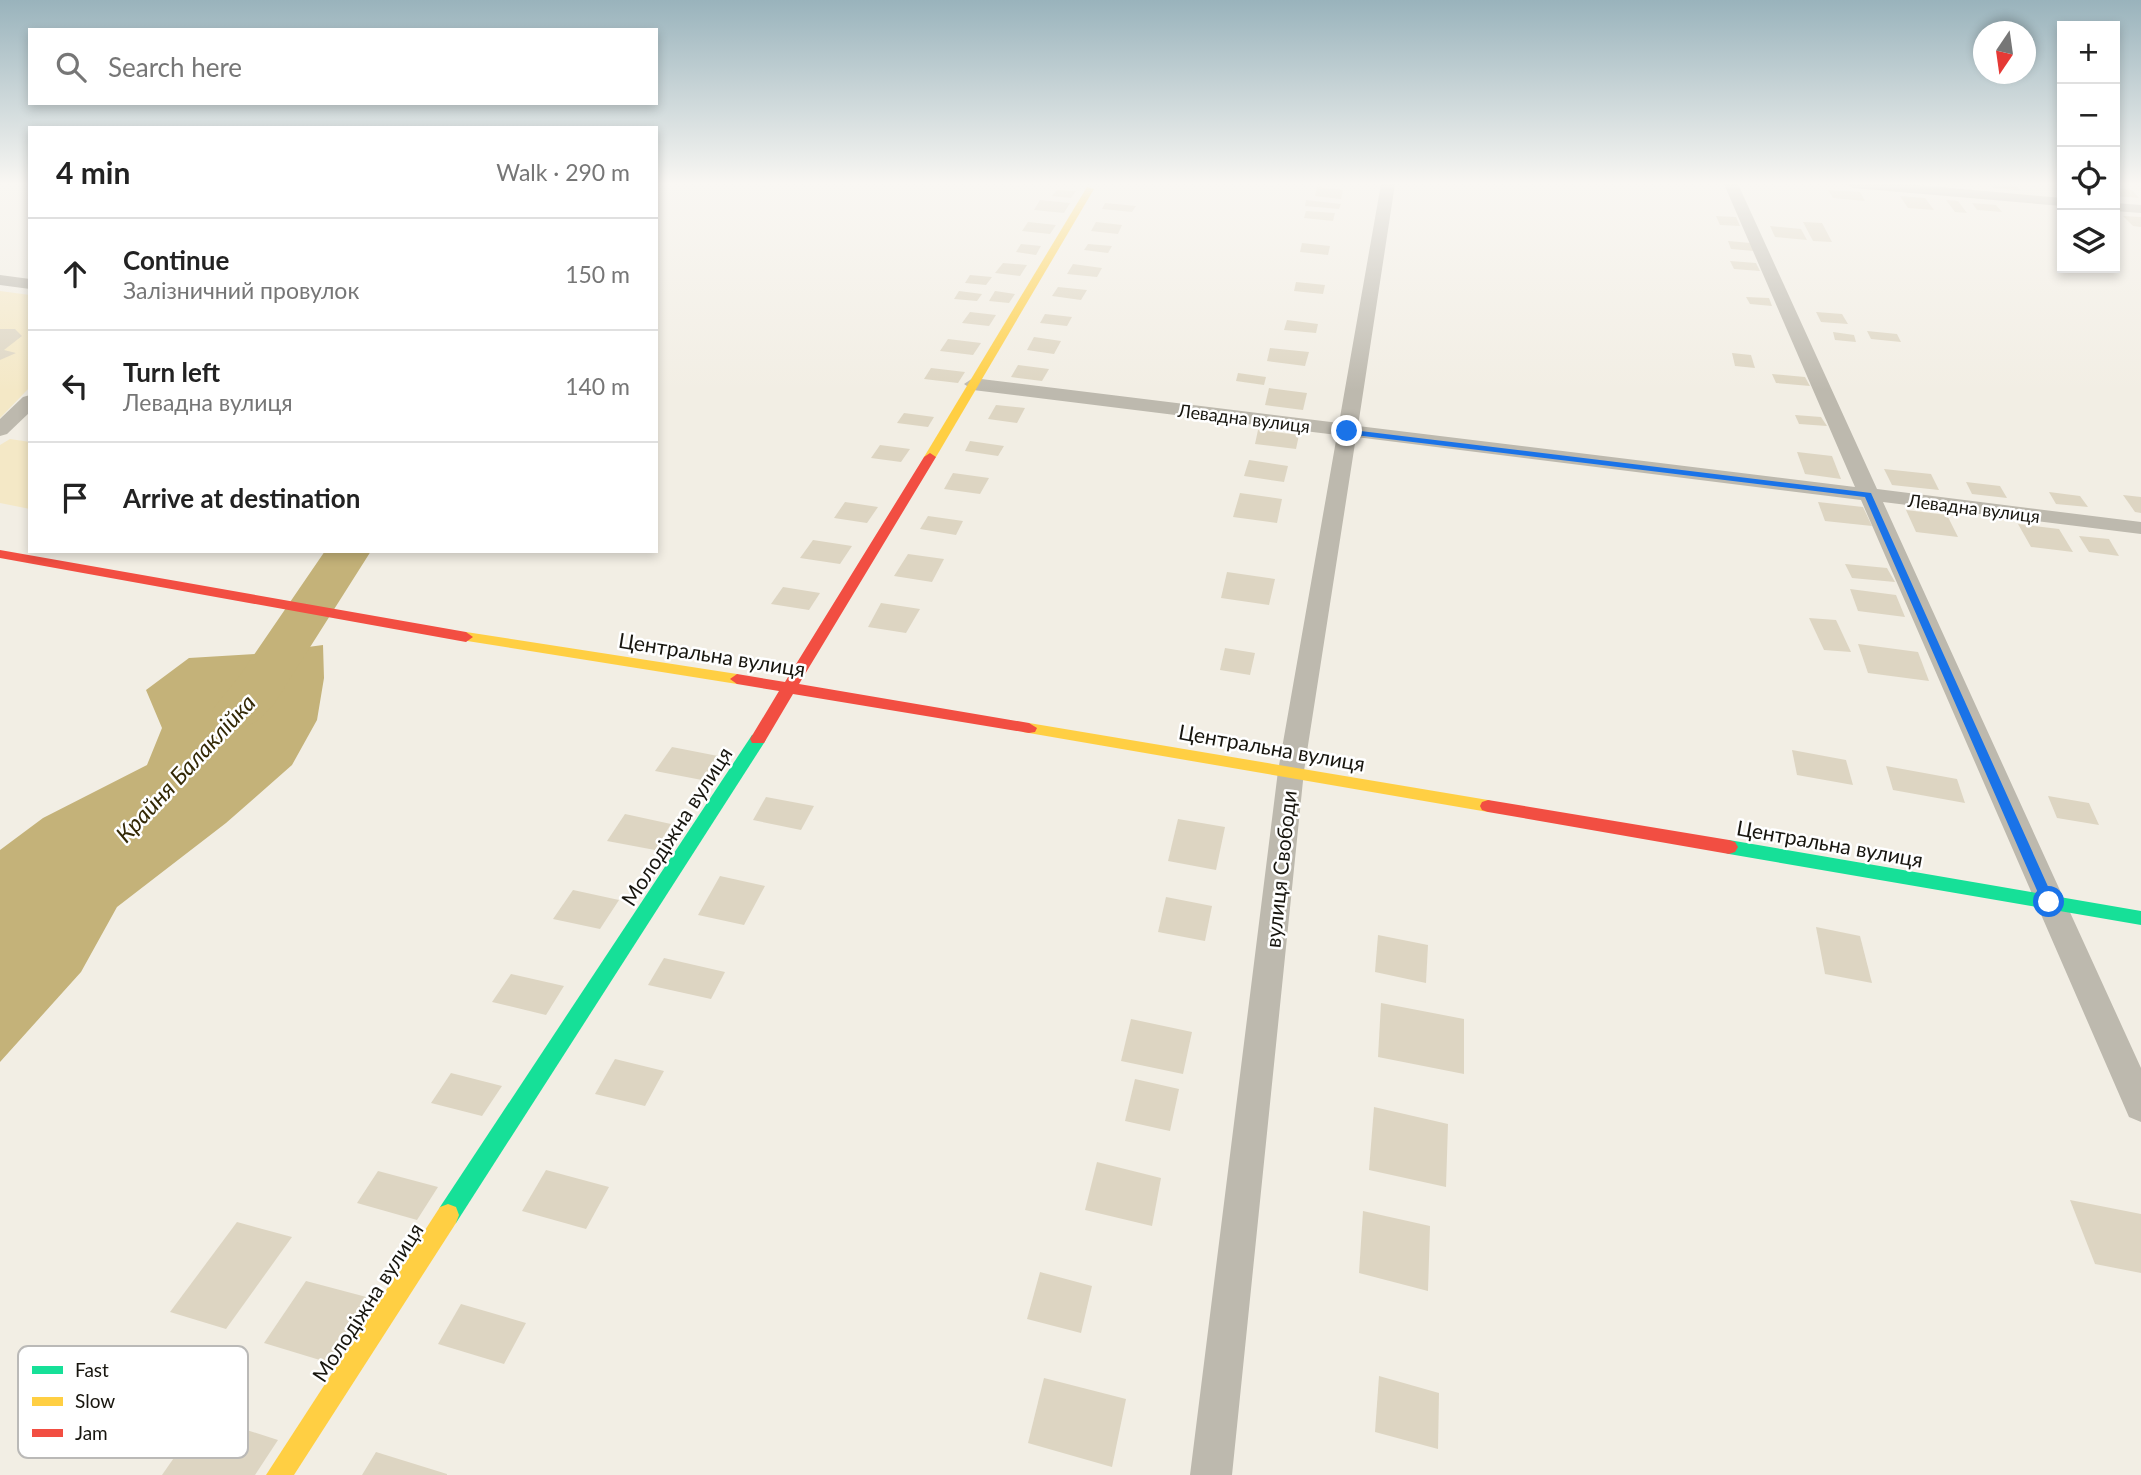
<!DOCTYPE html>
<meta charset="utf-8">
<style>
body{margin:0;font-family:Lato,sans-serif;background:#f2f2f2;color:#222}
.controls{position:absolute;right:21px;top:21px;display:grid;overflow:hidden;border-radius:0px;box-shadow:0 4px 10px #0003}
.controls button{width:63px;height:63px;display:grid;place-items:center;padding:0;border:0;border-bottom:2px solid #e0e0e0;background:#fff;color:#222;font:35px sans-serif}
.compass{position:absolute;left:1973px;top:21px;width:63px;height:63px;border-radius:50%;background:#fff;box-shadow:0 4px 10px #0003;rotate:193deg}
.stop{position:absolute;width:21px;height:21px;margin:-16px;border:5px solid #1a73e8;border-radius:50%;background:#fff}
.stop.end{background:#1a73e8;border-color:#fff;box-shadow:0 2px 7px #0008}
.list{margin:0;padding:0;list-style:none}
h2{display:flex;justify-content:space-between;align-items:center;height:91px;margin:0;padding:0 28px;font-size:30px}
h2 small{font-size:23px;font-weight:400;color:#767676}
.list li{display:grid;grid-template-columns:46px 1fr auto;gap:21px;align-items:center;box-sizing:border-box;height:112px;padding:0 28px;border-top:2px solid #e0e0e0}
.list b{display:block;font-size:26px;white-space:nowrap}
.list p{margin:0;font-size:23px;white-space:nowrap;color:#767676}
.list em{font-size:23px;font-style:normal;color:#767676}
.icon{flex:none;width:38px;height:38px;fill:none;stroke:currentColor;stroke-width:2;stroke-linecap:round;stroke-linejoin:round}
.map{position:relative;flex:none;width:2141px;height:1475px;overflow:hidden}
.search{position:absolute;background:#fff;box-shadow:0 4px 10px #0003;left:28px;top:28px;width:630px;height:77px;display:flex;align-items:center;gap:18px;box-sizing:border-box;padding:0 24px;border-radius:0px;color:#767676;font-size:26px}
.panel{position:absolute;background:#fff;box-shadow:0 4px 10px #0003;left:28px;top:126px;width:630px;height:427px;border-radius:0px}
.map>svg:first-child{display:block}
.green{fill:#f4e8c6}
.water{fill:#c4b279}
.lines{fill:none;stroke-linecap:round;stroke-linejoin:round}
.river{fill:#c4b279;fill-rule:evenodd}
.building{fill:#ddd5c2}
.street{fill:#bdb9ae;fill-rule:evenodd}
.fast{fill:#16e098;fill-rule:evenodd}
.slow{fill:#ffcf43;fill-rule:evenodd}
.jam{fill:#f24e42;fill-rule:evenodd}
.route{fill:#1a73e8}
.labels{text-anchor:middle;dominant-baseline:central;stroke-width:5;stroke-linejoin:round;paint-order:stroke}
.far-street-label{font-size:18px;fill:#18160f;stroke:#fff}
.street-label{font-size:21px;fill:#18160f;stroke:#fff}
.water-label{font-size:23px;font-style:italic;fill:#332805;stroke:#fff}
.key{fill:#fff;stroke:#bab9b7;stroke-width:2}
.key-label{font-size:19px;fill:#18160f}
</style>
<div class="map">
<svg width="2141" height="1475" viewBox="0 0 2141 1475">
<rect width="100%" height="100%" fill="#f2eee4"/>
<g class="green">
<path d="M 0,291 L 30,295 L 30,387 L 0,418 Z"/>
<path d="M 10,439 L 30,442 L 30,509 L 0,503 L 0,445 Z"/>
</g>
<path class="water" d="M 323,645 L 324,678 L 317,720 L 292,765 L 226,823 L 117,907 L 81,972 L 0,1062 L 0,850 L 43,818 L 147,765 L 162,728 L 146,690 L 189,658 L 255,654 Z"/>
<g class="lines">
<path class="river" d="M 325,551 L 371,551 L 274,704 C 255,725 248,731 219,723 L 212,710 L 238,678 Z"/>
</g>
<g class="building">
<path d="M 1990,184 L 2015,184 L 2020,190 L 1993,188 Z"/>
<path d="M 1317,187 L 1343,190 L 1341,199 L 1315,196 Z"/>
<path d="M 2115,188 L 2132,190 L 2139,198 L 2115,196 Z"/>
<path d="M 1057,190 L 1076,191 L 1071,198 L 1052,196 Z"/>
<path d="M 1828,190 L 1860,192 L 1865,201 L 1833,198 Z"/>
<path d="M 1900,196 L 1925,198 L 1934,210 L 1908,208 Z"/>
<path d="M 1040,200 L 1070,203 L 1064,213 L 1034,210 Z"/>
<path d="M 1306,200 L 1341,204 L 1339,209 L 1305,206 Z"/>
<path d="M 1946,200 L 1958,201 L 1967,213 L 1955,212 Z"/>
<path d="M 1105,203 L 1136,206 L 1132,212 L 1102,209 Z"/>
<path d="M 1972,203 L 1996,205 L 2002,212 L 1977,210 Z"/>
<path d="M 1306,211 L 1335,213 L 1333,221 L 1304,218 Z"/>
<path d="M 1716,216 L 1736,217 L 1740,226 L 1720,225 Z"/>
<path d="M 2123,216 L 2141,217 L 2141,227 L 2133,226 Z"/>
<path d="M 1028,222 L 1056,225 L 1050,234 L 1022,231 Z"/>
<path d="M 1096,222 L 1122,225 L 1118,234 L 1091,231 Z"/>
<path d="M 1803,222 L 1822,223 L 1832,242 L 1813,241 Z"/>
<path d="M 1770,226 L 1801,229 L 1807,240 L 1775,237 Z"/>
<path d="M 1728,241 L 1751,243 L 1754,251 L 1731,249 Z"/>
<path d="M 1302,243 L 1330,246 L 1328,255 L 1300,252 Z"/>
<path d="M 1021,244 L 1041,246 L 1036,255 L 1016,252 Z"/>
<path d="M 1088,244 L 1112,246 L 1108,253 L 1084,250 Z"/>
<path d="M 1730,261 L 1756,263 L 1760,271 L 1734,269 Z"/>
<path d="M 1003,263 L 1027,265 L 1020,276 L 995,273 Z"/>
<path d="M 1073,264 L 1102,268 L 1097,277 L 1067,274 Z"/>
<path d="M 970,275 L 992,277 L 986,285 L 965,283 Z"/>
<path d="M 1296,282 L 1325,285 L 1323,294 L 1294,291 Z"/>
<path d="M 1058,287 L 1087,290 L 1081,300 L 1052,296 Z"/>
<path d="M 959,291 L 982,294 L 977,301 L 954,299 Z"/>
<path d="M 995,291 L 1015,294 L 1009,303 L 989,301 Z"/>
<path d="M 1746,297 L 1769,298 L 1772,306 L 1750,304 Z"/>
<path d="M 970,312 L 996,315 L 989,326 L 962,323 Z"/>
<path d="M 1816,312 L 1842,314 L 1848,324 L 1821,322 Z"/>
<path d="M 1045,314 L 1072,317 L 1067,326 L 1040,323 Z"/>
<path d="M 1287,320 L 1318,324 L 1316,333 L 1284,330 Z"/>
<path d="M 0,329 L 15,329 L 22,336 L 4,350 L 16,353 L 0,360 Z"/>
<path d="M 1867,331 L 1897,334 L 1901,342 L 1871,339 Z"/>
<path d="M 1833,332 L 1854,335 L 1856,342 L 1835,340 Z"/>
<path d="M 1034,337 L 1061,341 L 1054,354 L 1027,350 Z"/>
<path d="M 948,339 L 981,343 L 973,355 L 940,351 Z"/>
<path d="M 1270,348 L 1309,352 L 1305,366 L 1267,361 Z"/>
<path d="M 1732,353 L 1751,355 L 1755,368 L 1735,366 Z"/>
<path d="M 1018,365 L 1049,369 L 1042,381 L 1011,377 Z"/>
<path d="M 931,368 L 965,372 L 958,383 L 924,379 Z"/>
<path d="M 1238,373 L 1266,377 L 1264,385 L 1236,381 Z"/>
<path d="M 1772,374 L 1805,377 L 1810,386 L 1776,383 Z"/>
<path d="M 1269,388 L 1307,393 L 1303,410 L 1265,405 Z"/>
<path d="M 996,405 L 1025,408 L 1017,423 L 988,419 Z"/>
<path d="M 904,413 L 934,417 L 928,427 L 897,423 Z"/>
<path d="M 1795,415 L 1821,417 L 1827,426 L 1799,424 Z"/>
<path d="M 1258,430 L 1299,435 L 1296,449 L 1255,444 Z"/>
<path d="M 970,441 L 1004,446 L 998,456 L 965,451 Z"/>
<path d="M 880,445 L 910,449 L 901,462 L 871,458 Z"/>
<path d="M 1797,452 L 1832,456 L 1841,479 L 1805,474 Z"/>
<path d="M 1249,460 L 1288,466 L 1284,482 L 1244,476 Z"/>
<path d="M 1884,469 L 1931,474 L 1939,490 L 1892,485 Z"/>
<path d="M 953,473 L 989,478 L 980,494 L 944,489 Z"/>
<path d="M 1966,482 L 2000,486 L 2007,498 L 1972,494 Z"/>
<path d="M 2049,492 L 2080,496 L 2088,507 L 2056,504 Z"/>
<path d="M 1240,493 L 1282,499 L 1277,523 L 1233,517 Z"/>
<path d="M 2123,495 L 2141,497 L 2141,513 L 2135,512 Z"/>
<path d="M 845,502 L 878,507 L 867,523 L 834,518 Z"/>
<path d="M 1818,502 L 1863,507 L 1872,526 L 1825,521 Z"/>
<path d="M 1906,510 L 1947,515 L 1958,537 L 1916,532 Z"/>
<path d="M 928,516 L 963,521 L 956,535 L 920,529 Z"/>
<path d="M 2018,524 L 2059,529 L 2073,552 L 2031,547 Z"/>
<path d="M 2079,536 L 2109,539 L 2119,556 L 2089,552 Z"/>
<path d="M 813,540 L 852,546 L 840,564 L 800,558 Z"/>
<path d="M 908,554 L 944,559 L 932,582 L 894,576 Z"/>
<path d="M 1845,564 L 1887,568 L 1895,582 L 1852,578 Z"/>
<path d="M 1227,572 L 1275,579 L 1269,605 L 1221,598 Z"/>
<path d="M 783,587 L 820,593 L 809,610 L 771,604 Z"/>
<path d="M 1850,589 L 1896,595 L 1905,617 L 1858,611 Z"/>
<path d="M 881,603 L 920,609 L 906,633 L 868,627 Z"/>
<path d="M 1809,618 L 1836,620 L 1851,652 L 1824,650 Z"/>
<path d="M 1858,644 L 1918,652 L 1929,681 L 1868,673 Z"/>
<path d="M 1225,648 L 1255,653 L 1250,675 L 1220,670 Z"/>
<path d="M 672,747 L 718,756 L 702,780 L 655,771 Z"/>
<path d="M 1792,750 L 1846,760 L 1853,785 L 1797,775 Z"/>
<path d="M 1886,766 L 1957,779 L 1965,803 L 1893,790 Z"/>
<path d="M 2048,796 L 2089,803 L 2099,825 L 2057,818 Z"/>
<path d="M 766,797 L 814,806 L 801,830 L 753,820 Z"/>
<path d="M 625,814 L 671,824 L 655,850 L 607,841 Z"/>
<path d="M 1178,819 L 1225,827 L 1216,870 L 1168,861 Z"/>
<path d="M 720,876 L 765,886 L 744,925 L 698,915 Z"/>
<path d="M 573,890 L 619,900 L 600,929 L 553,919 Z"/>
<path d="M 1166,897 L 1212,906 L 1205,941 L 1158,932 Z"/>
<path d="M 1816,927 L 1860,936 L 1872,983 L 1825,974 Z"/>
<path d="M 1378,935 L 1428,945 L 1426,983 L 1375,972 Z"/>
<path d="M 664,958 L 725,972 L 711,999 L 648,985 Z"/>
<path d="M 511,974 L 564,986 L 546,1015 L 492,1002 Z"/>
<path d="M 1381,1003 L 1464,1019 L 1464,1074 L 1378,1057 Z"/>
<path d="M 1131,1019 L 1192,1032 L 1183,1074 L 1121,1061 Z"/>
<path d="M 615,1059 L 664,1071 L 645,1106 L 595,1094 Z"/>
<path d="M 451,1073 L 502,1086 L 482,1116 L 431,1103 Z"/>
<path d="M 1135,1079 L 1179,1089 L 1170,1131 L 1125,1121 Z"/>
<path d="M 1374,1107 L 1448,1124 L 1446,1187 L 1369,1170 Z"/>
<path d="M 1097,1162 L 1161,1178 L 1152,1226 L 1085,1210 Z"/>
<path d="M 546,1170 L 609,1187 L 586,1229 L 522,1211 Z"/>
<path d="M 378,1171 L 438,1187 L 417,1220 L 357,1203 Z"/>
<path d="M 2070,1200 L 2141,1214 L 2141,1273 L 2095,1264 Z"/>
<path d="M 1363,1211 L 1430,1226 L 1428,1291 L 1359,1273 Z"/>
<path d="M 237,1222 L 292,1237 L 226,1329 L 170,1312 Z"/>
<path d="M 1040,1272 L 1092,1286 L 1081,1333 L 1027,1319 Z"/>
<path d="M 306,1281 L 374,1299 L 333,1364 L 264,1343 Z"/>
<path d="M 461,1304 L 526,1323 L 504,1364 L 438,1344 Z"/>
<path d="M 1379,1376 L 1439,1393 L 1438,1449 L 1375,1432 Z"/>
<path d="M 1044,1378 L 1126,1399 L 1112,1467 L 1028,1443 Z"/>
<path d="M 203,1416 L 278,1440 L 255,1475 L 162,1475 Z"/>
<path d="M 376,1452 L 447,1474 L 447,1475 L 362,1475 Z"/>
</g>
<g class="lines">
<g class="street">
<path d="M 1381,184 L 1395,184 L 1358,426 L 1855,487 L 1724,184 L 1738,184 L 1877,489 L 2141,522 L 2141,534 L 1883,502 L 2141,1068 L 2141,1122 L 2129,1117 L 1861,500 L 1356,437 L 1304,771 L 1232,1475 L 1190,1475 L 1278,771 L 1337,435 L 973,390 L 964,384 L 973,378 L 1339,423 Z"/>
<path d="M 1846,184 L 1907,184 L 2062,198 L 2062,206 L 1853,188 Z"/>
<path d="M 2115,203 L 2141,205 L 2141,213 L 2115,211 Z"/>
<path d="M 0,275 L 30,279 L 30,289 L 0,285 Z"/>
<path d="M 30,395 L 30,412 L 7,434 L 0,436 L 0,419 L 23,397 Z"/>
</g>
<g class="fast">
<path d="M 758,733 L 764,735 L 766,739 L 764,743 L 456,1223 L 448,1226 L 440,1223 L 437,1215 L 440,1207 L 752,735 Z"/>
<path d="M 1729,840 L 2141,911 L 2141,925 L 1729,854 L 1723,852 L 1720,847 L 1723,842 Z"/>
</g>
<g class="slow">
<path d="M 1087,187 L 1094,189 L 936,457 L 930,461 L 926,460 L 924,457 Z"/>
<path d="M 466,632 L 737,674 L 744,679 L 737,684 L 461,640 L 459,637 Z"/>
<path d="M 1029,723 L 1488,800 L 1494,802 L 1496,806 L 1494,810 L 1488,812 L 1023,732 L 1021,728 Z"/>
<path d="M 448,1204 L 456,1207 L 459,1215 L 456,1223 L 294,1475 L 266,1475 L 440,1207 Z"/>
</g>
<g class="jam">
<path d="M 930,453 L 936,457 L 799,684 L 1029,723 L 1037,728 L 1035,732 L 1029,733 L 793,694 L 764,743 L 752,743 L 750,739 L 779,691 L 737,684 L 730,679 L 737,674 L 785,682 L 924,457 Z"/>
<path d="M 0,550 L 466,632 L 473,637 L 466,642 L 0,558 Z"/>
<path d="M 1488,800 L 1729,840 L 1735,842 L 1738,847 L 1735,852 L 1729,854 L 1488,812 L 1482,810 L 1480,806 L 1482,802 Z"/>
</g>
</g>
<linearGradient id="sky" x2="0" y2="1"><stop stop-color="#99b3bc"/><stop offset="0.47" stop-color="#f9f7f3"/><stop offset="1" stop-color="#f9f7f3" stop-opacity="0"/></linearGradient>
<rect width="2141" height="391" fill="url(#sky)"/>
<path class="route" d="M 1344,429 L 1871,493 L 2055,902 L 2053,906 L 2044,906 L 2042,902 L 1865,497 L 1347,434 Z"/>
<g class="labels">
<g class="far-street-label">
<text transform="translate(1244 418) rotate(7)">Левадна вулиця</text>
<text transform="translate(1974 508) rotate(7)">Левадна вулиця</text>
</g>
<g class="street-label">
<text transform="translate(712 654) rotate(9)">Центральна вулиця</text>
<text transform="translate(1272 747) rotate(10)">Центральна вулиця</text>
<text transform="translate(676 826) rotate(-57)">Молодіжна вулиця</text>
<text transform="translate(1830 843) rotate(10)">Центральна вулиця</text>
<text transform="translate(1280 869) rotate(-84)">вулиця Свободи</text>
<text transform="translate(367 1302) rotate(-57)">Молодіжна вулиця</text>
</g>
<g class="water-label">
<text transform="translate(185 768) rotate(-47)">Крайня Балаклійка</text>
</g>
</g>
<rect x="18" y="1346" width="230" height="112" rx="10" class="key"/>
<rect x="32" y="1366" width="31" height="8" fill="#16e098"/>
<rect x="32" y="1397" width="31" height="9" fill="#ffcf43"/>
<rect x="32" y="1429" width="31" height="8" fill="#f24e42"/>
<g class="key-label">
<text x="75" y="1377">Fast</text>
<text x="75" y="1408">Slow</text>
<text x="75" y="1440">Jam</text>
</g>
</svg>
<div class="controls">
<button>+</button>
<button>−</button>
<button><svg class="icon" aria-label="locate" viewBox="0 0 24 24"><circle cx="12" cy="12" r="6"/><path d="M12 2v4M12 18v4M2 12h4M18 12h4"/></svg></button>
<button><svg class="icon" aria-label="layers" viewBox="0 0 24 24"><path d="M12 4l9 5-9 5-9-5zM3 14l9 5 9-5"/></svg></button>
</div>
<svg class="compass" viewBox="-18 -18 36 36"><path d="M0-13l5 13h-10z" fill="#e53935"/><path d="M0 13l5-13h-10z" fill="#767676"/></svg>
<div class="stop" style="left:2049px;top:902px"></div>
<div class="stop end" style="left:1347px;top:431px"></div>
<div class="search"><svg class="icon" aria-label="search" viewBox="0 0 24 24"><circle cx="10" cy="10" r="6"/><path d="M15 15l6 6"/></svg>Search here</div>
<section class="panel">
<h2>4 min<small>Walk · 290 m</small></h2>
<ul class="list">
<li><svg class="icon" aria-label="ahead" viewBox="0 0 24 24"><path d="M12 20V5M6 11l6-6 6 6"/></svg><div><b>Continue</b><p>Залізничний провулок</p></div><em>150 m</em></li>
<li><svg class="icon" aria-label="left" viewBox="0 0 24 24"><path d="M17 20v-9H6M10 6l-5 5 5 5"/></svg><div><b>Turn left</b><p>Левадна вулиця</p></div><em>140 m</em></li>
<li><svg class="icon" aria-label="arrive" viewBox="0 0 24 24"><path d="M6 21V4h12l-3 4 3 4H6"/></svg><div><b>Arrive at destination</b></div></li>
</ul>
</section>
</div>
